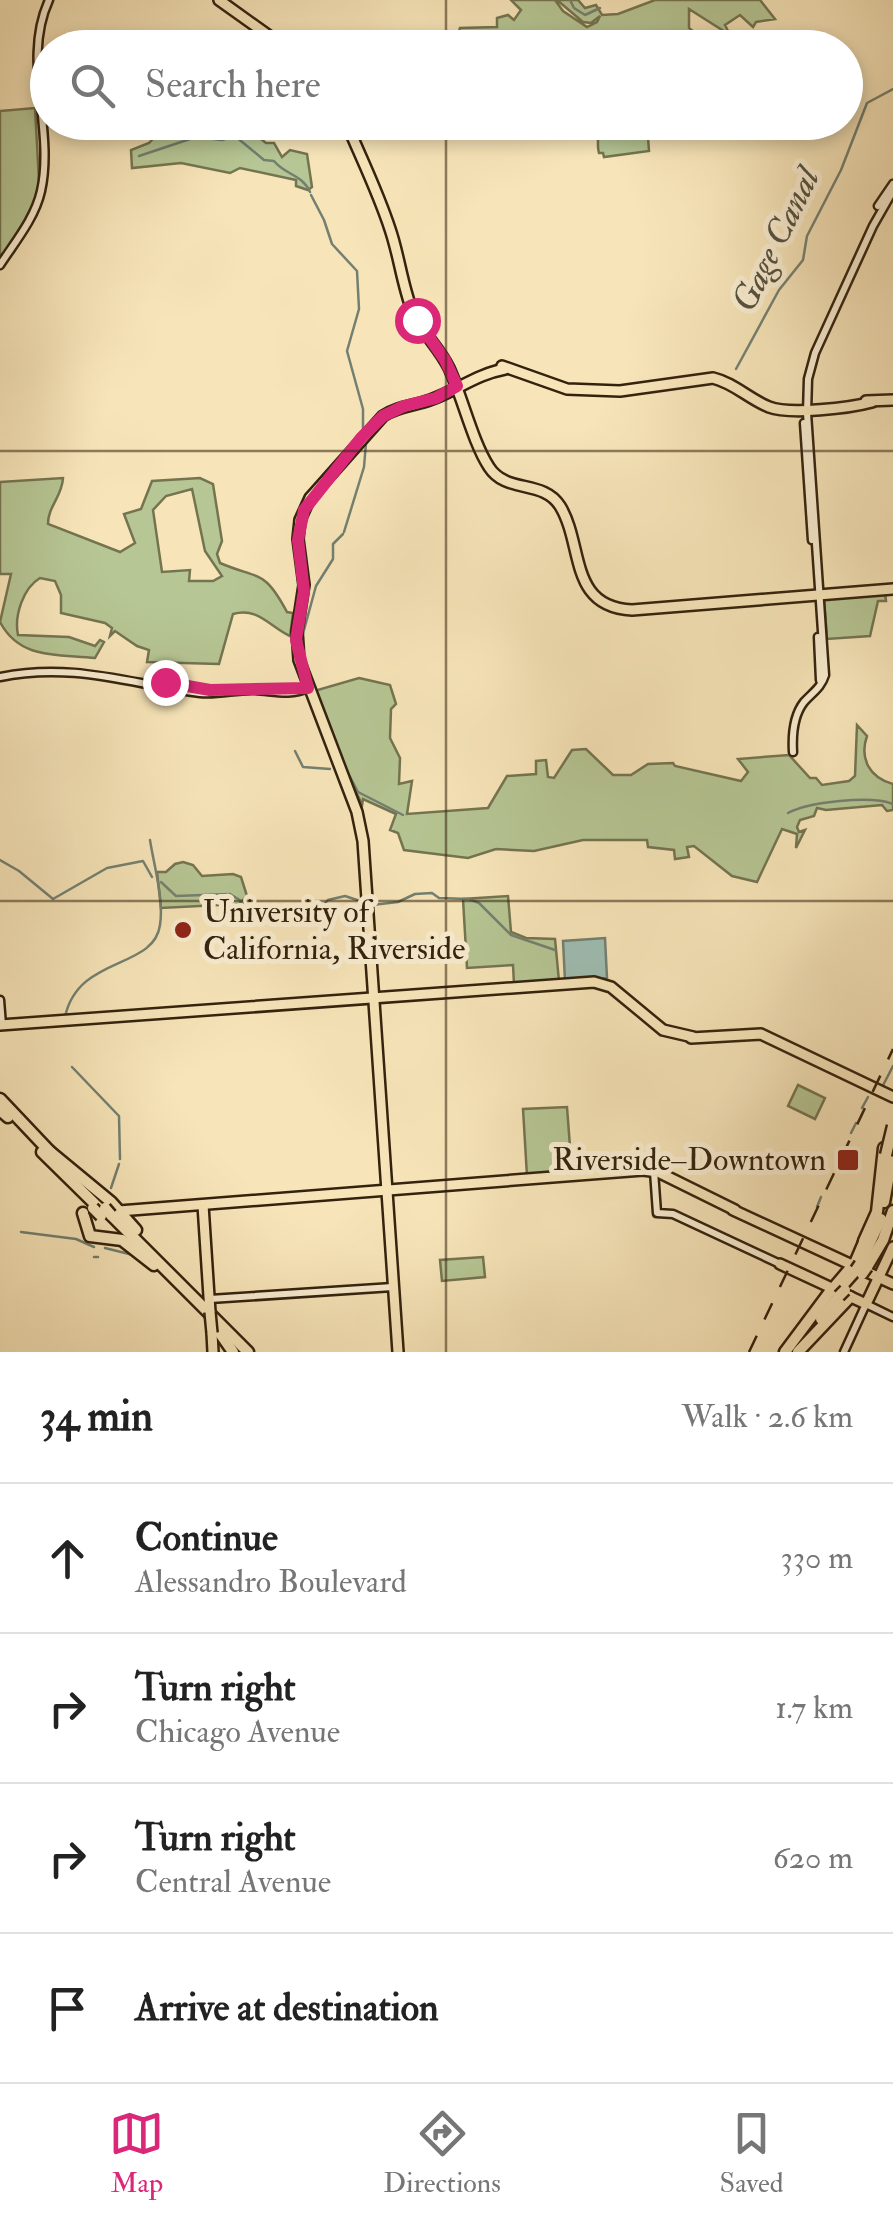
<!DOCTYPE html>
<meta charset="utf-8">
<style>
body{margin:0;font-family:"IM FELL Double Pica",serif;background:#f6f6f6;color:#222}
.stop{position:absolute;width:30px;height:30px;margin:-22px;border:8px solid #db2777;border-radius:50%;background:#fff}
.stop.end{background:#db2777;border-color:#fff;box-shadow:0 2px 10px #0008}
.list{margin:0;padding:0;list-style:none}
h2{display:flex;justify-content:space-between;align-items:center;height:130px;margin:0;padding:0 40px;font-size:42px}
h2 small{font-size:32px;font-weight:400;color:#767676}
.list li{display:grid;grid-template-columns:65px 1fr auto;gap:30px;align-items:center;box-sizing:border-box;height:150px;padding:0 40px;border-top:2px solid #e0e0e0}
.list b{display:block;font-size:38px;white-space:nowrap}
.list p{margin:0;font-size:32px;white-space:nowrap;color:#767676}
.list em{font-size:32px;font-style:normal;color:#767676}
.icon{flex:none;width:55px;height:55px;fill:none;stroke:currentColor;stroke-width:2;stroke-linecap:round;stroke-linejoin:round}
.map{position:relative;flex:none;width:893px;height:1352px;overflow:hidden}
.search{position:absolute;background:#fff;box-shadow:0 5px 15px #0003;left:30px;right:30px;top:30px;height:110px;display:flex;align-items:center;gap:25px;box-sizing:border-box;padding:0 35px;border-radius:55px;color:#767676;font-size:38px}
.sheet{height:730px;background:#fff}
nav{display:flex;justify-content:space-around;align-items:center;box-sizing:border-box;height:140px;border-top:2px solid #e0e0e0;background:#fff;font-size:28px;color:#767676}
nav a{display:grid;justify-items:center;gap:5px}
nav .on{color:#db2777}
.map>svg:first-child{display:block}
.green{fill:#b6c694;stroke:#747450;stroke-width:2.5;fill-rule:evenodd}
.water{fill:#9ebeb4;stroke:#738071;stroke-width:2.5}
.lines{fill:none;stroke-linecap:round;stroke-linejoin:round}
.stream{stroke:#738071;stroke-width:2.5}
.secondary-casing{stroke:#33220d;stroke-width:11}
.primary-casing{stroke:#33220d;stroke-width:14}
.highway-casing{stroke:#33220d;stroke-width:15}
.secondary{stroke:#faeed2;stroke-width:6}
.primary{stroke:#f7e5b9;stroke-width:9}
.highway{stroke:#f7e5b9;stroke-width:10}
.rail{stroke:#33220d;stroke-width:2.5;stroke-dasharray:18 18;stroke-linecap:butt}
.primary-bridge-casing{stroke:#33220d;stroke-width:14;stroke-linecap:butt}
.highway-bridge-casing{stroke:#33220d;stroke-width:15;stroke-linecap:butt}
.primary-bridge{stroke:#f7e5b9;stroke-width:9}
.highway-bridge{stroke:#f7e5b9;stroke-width:10}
.route{stroke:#db2777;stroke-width:12}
.grid{fill:none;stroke:#33220d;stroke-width:2.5;stroke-opacity:0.55}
.poi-dot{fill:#8f2418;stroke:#faeed2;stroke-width:4}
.labels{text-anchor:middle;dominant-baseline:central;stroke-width:10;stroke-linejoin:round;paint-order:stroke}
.poi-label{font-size:32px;fill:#33220d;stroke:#faeed2;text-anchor:start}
.water-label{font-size:35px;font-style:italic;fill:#53513f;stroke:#faeed2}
</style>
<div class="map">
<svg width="893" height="1352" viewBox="0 0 893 1352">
<rect width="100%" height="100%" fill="#f7e5b9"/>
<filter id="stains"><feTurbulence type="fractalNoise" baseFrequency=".002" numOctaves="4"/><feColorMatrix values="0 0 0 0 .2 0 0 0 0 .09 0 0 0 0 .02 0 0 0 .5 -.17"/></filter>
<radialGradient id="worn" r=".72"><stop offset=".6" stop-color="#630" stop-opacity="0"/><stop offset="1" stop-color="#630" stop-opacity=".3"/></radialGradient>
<g class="green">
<path d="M 511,0 L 555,0 L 563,11 L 587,27 L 597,22 L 600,16 L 591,23 L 583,22 L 557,0 L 578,0 L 585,8 L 596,5 L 602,15 L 618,14 L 655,0 L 760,0 L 775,19 L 756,22 L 753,27 L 740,15 L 725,25 L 730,35 L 689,9 L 689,28 L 712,47 L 475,47 L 471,34 L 464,38 L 470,42 L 461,47 L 405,47 L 404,36 L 412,45 L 437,37 L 437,33 L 459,31 L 460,28 L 497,27 L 497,18 L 508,15 L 514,20 L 521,10 Z"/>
<path d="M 35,108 L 39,181 L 36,203 L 0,261 L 0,111 Z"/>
<path d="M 168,123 L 241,123 L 266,143 L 274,143 L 282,157 L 290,150 L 307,154 L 312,187 L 308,190 L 296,186 L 296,180 L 240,168 L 230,173 L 181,163 L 132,168 L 131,150 L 149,143 Z"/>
<path d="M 598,123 L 647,123 L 649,151 L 604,157 L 603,153 L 599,153 C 596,143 600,134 598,123 Z"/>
<path d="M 63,478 C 62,497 48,506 48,524 L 120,552 L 135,543 L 124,514 L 141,509 L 152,481 L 200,478 L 213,484 L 222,541 L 217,554 L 220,563 C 260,580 264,569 287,612 L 293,613 L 290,636 C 269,626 258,607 233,614 L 219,664 L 147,662 L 149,650 L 137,646 L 115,631 L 110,636 L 112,628 L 105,623 L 61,613 L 61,595 L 55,581 L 40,578 C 23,588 14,616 18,635 L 69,637 L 95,646 L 100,640 L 104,642 L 95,658 C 58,654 20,660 0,622 L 11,574 L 0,574 L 0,482 ZM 192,489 L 205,551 L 222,576 L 213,581 L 189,581 L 190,570 L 162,572 L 153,510 L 166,496 Z"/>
<path d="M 885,593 L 886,601 L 878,601 L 870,636 L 827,639 L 824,599 Z"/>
<path d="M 359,678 L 390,685 L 396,704 L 391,709 L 390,738 L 400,758 L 399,784 L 412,781 L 407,814 L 488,808 L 507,776 L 536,774 L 536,761 L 546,760 L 548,777 L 554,778 L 572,750 L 586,749 L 613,775 L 631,775 L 648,764 L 673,763 L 675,766 L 741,781 L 748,772 L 738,759 L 789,755 L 810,778 L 816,778 L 822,785 L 849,781 L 855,776 L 857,725 L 867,736 C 859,759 870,778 893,784 L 893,810 L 887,811 L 882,805 L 826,810 L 817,808 L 814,816 L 800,820 L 797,827 L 799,832 L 805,830 L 796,848 L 797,834 L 782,829 L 757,882 L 732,876 L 694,846 L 687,847 L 689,857 L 675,859 L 674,850 L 648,847 L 647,840 L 583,840 L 534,851 L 496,849 L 468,858 L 404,850 L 398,833 L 390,830 L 396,814 L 363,799 L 361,812 L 360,800 L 341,763 L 314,691 Z"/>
<path d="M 183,862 L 193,865 L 202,876 L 233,874 L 241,877 L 247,896 L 239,904 L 161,908 L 157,872 L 166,872 L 175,864 Z"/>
<path d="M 508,896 L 511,932 L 526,938 L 555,939 L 559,981 L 514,985 L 513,965 L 467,968 L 463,899 Z"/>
<path d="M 798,1085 L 825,1098 L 815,1119 L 788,1106 Z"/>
<path d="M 567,1107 L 572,1173 L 527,1176 L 523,1109 Z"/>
<path d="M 483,1257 L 485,1277 L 442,1281 L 440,1260 Z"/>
</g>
<path class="water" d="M 605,938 L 607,978 L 565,981 L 563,941 Z"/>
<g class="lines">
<g class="stream">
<path d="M 570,0 L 574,8 L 585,15 L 600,8"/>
<path d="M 194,122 L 228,132"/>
<path d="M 218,122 L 264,160 L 274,161 C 285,175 302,174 310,192"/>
<path d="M 139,156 L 196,137 L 222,140 L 232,137"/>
<path d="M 311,195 L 324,220 L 332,244 L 357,271 L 359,309 L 347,351 L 363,409 L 363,429"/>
<path d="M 736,369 L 779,290 L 803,260 L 807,236 L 841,170 L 867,103 L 893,89"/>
<path d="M 344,532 L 364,467 L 366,443"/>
<path d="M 301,641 L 316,586 L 333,559 L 333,544 L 343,534"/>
<path d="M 295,751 L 303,767 L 330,769"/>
<path d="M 346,769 L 358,792 L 403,815"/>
<path d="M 788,813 C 808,802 871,795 893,804"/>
<path d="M 0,860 L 19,871 L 53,899 L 107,868 L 143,861 L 152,877"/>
<path d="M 161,882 L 176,896 L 230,894 L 272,920"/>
<path d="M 306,917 L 316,913 L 328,900 L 345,896 L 372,905 L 398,902 L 415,894 L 432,893 L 439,898 L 469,899 L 479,903 L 511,935 L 555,950"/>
<path d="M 65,1017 C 78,955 154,970 160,925 C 164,899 154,866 150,840"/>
<path d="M 72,1067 L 118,1115"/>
<path d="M 878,1095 L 893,1066"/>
<path d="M 862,1108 L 868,1097"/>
<path d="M 119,1116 L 120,1159"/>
<path d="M 851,1133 L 856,1123"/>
<path d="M 111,1188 L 119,1164"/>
<path d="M 817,1207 L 821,1197"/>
<path d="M 21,1232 L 76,1239 L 94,1247"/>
<path d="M 105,1248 L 133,1255"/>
<path d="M 94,1257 L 98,1257"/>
</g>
<g class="secondary-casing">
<g id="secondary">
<path d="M 878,206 L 893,184"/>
<path d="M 0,265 C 15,242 35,218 41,191 C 55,128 21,61 49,0"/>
<path d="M 804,423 L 812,540"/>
<path d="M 818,637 L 820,680"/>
<path d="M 0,677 C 73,662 130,684 200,693 C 219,695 237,689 255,690 C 274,691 290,696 308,688"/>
<path d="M 793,752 C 792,735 793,716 804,702 C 813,692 821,688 825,675 L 807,413 L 808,379 L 815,353 L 873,226 L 893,191"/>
<path d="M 0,1000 L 2,1025"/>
<path d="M 654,1171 L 657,1213 L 673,1214 L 780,1264"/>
<path d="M 210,1299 L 393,1287"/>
<path d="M 844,1352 L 866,1304 L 893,1317"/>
</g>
</g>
<g class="primary-casing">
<g id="primary">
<path d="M 219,0 L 286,48"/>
<path d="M 346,122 C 361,158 378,192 390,229 C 399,255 402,284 412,310 C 421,332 439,347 449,368 C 462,396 473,443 489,467 C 506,494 543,479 560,506 C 584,545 568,607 632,610 L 893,589"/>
<path d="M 502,366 L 567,389 L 620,391 L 713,378 C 734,383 749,399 769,407 C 790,415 850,408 872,402"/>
<path d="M 866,401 L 893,400"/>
<path d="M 0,1025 L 594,982 L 611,987 L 663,1030 L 693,1037"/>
<path d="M 691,1038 L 761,1034 L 893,1097"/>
<path d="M 203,1205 L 210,1312"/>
<path d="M 733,1210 L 893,1284"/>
<path d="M 119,1211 L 643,1170 L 658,1172 L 735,1210"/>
<path d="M 780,1264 L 866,1304 L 893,1247"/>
<path d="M 832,1289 L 855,1262 L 864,1241"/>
<path d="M 212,1333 L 213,1352"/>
<path d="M 398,1352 L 363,841 L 357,812 L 299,660 L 297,631 L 304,585 L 298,539 L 300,520 L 310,498 L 383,416 C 398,406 414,406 430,400 C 456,391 477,374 505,369"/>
</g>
</g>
<g class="highway-casing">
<g id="highway">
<path d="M 0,1099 L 52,1154"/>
<path d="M 0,1110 L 8,1117"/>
<path d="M 48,1150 L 111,1202 L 136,1230"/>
<path d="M 42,1152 L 100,1209"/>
<path d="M 884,1202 L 893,1154"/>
<path d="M 83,1213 L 90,1236 L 122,1240 L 154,1265"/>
<path d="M 111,1215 L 248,1352"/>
<path d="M 864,1241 L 877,1212 L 884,1148"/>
<path d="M 860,1264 L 881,1219"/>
<path d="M 867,1267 L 883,1240 L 893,1211"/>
<path d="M 840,1288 L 856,1270"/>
<path d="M 821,1319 L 839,1296"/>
<path d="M 219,1332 L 233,1352"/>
<path d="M 785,1352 L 832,1289"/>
<path d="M 798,1352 L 850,1297"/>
</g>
</g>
<use href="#secondary" class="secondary"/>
<use href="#primary" class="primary"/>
<use href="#highway" class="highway"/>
<path class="rail" d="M 749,1352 L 893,1049"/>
<g class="primary-bridge-casing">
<path id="primary-bridge" d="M 210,1312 L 212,1333"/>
</g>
<g class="highway-bridge-casing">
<g id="highway-bridge">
<path d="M 886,1155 L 893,1126"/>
<path d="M 93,1208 L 101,1216"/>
<path d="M 105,1208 L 111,1215"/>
<path d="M 856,1270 L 860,1264"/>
<path d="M 862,1274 L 867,1267"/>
<path d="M 839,1296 L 845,1290"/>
</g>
</g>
<use href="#primary-bridge" class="primary-bridge"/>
<use href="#highway-bridge" class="highway-bridge"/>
</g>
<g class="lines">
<path class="route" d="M 165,682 L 210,690 L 308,688 L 296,640 L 304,591 L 298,540 L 304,510 L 361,438 L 383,416 L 404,406 L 436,398 L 457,386 L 445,360 L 417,320"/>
</g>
<path class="grid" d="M 446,0 L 446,48M 446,122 L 446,1352M 0,451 L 893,451M 0,901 L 893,901"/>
<g class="poi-dot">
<circle cx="183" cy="930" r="10"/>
<rect x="836" y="1148" width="24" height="24" rx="5"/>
</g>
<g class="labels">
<g class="poi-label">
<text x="203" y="912">University of<tspan x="203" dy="37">California, Riverside</tspan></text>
<text x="826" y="1160" text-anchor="end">Riverside–Downtown</text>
</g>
<g class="water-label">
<text transform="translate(776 240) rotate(-64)">Gage Canal</text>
</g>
</g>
<rect width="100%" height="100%" filter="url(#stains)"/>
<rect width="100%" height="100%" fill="url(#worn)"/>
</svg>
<div class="stop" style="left:417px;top:320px"></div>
<div class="stop end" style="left:165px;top:682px"></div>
<div class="search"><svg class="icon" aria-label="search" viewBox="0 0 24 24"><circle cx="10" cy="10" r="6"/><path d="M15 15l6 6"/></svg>Search here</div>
</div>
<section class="sheet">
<h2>34 min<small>Walk · 2.6 km</small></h2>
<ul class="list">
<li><svg class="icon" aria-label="ahead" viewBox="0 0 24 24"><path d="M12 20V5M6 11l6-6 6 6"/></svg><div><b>Continue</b><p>Alessandro Boulevard</p></div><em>330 m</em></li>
<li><svg class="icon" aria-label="right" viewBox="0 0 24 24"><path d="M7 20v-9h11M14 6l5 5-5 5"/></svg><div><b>Turn right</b><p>Chicago Avenue</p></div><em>1.7 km</em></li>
<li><svg class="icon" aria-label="right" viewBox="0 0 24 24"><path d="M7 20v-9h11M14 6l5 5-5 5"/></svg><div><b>Turn right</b><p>Central Avenue</p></div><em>620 m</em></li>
<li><svg class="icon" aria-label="arrive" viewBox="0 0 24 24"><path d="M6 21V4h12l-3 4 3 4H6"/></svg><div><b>Arrive at destination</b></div></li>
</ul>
</section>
<nav>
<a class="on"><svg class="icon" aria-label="map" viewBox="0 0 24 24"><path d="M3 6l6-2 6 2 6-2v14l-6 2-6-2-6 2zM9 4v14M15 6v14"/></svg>Map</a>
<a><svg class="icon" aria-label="directions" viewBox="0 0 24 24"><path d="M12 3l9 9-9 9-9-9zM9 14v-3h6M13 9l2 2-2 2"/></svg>Directions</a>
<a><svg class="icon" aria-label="saved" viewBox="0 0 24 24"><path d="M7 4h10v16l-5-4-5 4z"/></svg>Saved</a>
</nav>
